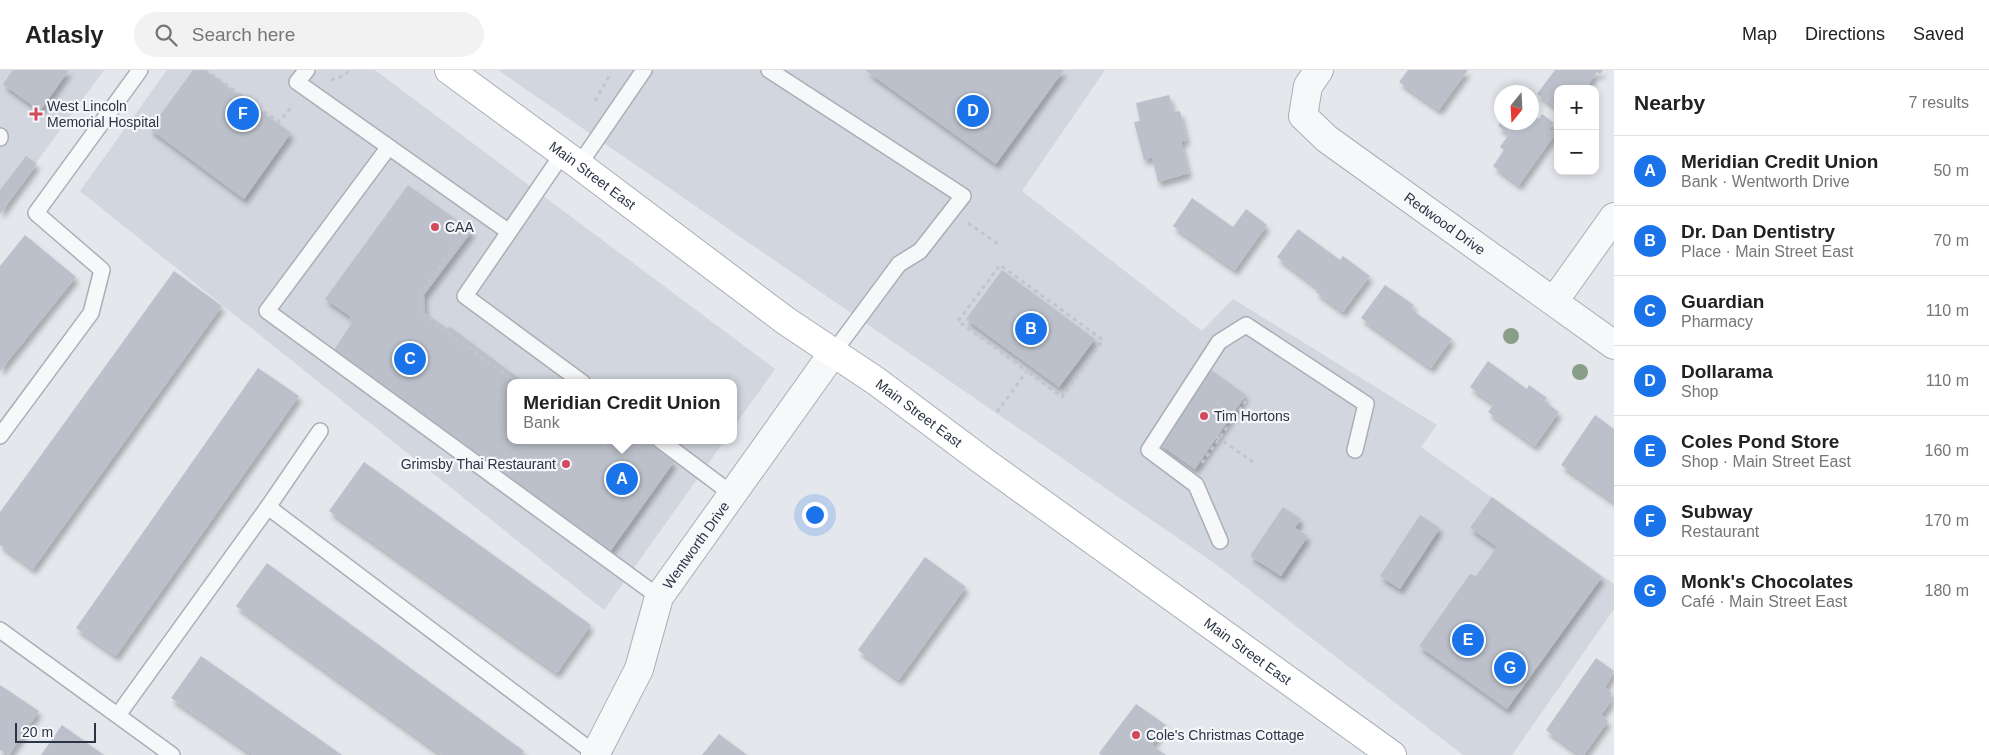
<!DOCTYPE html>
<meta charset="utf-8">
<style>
body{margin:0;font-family:Helvetica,sans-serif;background:#f2f2f2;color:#222}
.controls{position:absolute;right:15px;top:15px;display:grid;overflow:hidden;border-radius:10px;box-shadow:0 2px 8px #0003}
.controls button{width:45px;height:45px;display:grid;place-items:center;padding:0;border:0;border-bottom:1px solid #e0e0e0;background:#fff;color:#222;font:25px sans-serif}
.compass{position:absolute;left:1494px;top:15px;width:45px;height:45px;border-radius:50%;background:#fff;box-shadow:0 2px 8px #0003;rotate:198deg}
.scale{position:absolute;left:15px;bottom:12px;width:81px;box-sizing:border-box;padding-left:5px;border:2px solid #2b3445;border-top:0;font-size:14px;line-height:18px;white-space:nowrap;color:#2b3445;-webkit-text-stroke:4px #f4f6f9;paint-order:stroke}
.you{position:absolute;left:814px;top:444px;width:18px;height:18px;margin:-12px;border:4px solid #fff;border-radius:50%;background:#1a73e8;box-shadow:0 0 0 8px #1a73e833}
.badge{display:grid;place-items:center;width:32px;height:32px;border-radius:50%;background:#1a73e8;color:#fff;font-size:16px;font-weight:700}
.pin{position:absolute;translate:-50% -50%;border:2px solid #fff;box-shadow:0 1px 5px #0006}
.popup{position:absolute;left:507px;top:309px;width:230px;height:65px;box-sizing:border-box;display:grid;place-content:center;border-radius:10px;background:#fff;filter:drop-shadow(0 1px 4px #0005);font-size:16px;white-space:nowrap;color:#767676}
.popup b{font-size:19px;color:#222}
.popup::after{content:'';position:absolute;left:50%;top:100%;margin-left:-10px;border:10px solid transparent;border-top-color:#fff}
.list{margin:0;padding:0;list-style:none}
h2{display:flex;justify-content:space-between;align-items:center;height:65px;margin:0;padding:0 20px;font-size:21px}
h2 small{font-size:16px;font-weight:400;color:#767676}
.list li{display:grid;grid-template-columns:32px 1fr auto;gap:15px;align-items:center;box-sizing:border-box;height:70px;padding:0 20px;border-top:1px solid #e0e0e0}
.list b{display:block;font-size:19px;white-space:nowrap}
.list p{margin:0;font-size:16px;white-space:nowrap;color:#767676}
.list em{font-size:16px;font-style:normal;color:#767676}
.icon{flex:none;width:28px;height:28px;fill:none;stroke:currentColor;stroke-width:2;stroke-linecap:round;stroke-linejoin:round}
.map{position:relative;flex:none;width:1614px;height:685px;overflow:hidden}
header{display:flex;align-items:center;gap:30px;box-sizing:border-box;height:70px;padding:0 25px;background:#fff;border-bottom:1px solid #e0e0e0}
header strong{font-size:24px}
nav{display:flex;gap:28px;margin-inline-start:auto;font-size:18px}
.search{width:350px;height:45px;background:#f2f2f2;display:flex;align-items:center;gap:12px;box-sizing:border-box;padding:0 18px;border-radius:28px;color:#767676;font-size:19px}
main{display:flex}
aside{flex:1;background:#fff}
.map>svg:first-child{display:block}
.built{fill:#d2d6de}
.building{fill:#bbc0ca;filter:url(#shadow)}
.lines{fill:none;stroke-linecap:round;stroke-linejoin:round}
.lane-casing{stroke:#a9aeb7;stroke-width:18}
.street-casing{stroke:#a9aeb7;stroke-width:30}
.secondary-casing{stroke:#a9aeb7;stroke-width:30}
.path{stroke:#c2c5cb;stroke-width:3;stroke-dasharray:4 4;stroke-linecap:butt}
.lane{stroke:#f7f8fa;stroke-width:15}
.street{stroke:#f7f8fa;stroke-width:28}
.secondary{stroke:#fff;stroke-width:28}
.tree{fill:#899d89}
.poi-dot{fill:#d1495b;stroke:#f4f6f9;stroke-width:2}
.labels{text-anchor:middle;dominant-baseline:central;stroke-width:4.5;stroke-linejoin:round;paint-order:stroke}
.poi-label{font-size:14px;fill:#2b3445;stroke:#f4f6f9;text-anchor:start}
.street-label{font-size:14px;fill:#2b3445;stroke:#f4f6f9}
</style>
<header>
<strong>Atlasly</strong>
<div class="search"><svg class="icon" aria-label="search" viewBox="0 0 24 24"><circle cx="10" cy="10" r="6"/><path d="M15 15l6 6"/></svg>Search here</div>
<nav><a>Map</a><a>Directions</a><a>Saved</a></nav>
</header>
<main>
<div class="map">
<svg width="1614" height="685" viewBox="0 0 1614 685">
<defs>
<filter id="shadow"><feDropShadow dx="3" dy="5.5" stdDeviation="2.5" flood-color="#0004"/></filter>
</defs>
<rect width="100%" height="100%" fill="#e4e7ec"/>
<g class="built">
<path d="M 0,0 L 104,0 L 0,142 Z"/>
<path d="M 167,0 L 375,0 L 775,299 L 733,358 L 733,313 L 511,313 L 511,370 L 725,370 L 604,540 L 80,121 Z"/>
<path d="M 498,0 L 1105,0 L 1022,121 L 1202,261 L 1233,229 L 1437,355 L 1421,377 L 1614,514 L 1614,539 L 1512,685 L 1463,685 L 1217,495 Z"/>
</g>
<g class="building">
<path d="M 13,0 L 69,0 L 40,41 L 3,14 Z"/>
<path d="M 193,0 L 205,0 L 291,63 L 244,129 L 150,59 Z"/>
<path d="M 865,0 L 1064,0 L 996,94 Z"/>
<path d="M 1408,0 L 1468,0 L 1439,40 L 1399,12 Z"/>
<path d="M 1555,0 L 1603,0 L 1600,4 L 1597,2 L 1585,19 L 1558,19 L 1558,39 L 1537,24 Z"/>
<path d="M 1169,25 L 1174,42 L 1180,41 L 1187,70 L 1181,71 L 1189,103 L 1158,112 L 1152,87 L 1144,90 L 1134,52 L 1140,51 L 1136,33 Z"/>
<path d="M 1532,44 L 1539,49 L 1542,44 L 1554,53 L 1549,59 L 1556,63 L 1519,115 L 1493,96 L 1504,80 L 1500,77 L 1509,64 L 1498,56 L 1501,52 L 1532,52 Z"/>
<path d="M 26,86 L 37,94 L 0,144 L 0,120 Z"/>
<path d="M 408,115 L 472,161 L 424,225 L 425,243 L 448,259 L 449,256 L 525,313 L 511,313 L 511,370 L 644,370 L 674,392 L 609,483 L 599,475 L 600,474 L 334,280 L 351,254 L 350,246 L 325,229 Z"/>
<path d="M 1192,128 L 1233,157 L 1246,139 L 1267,155 L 1235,200 L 1173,156 Z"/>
<path d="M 1298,159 L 1340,190 L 1343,186 L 1370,206 L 1343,242 L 1316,222 L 1318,218 L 1277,187 Z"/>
<path d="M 25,165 L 76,207 L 0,301 L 0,196 Z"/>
<path d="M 1002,200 L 1095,269 L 1059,317 L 966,249 Z"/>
<path d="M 174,201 L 222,236 L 33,499 L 0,475 L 0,442 Z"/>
<path d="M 1385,215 L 1414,235 L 1411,239 L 1452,269 L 1431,298 L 1361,248 Z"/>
<path d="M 1488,291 L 1527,319 L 1529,315 L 1547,328 L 1544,331 L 1559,342 L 1535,376 L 1488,342 L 1494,334 L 1470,317 Z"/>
<path d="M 258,298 L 299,326 L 116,586 L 76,558 Z"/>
<path d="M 1210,299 L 1246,325 L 1195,399 L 1158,373 Z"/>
<path d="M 1595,345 L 1614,359 L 1614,432 L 1561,395 Z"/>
<path d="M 364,392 L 591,555 L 557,603 L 329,441 Z"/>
<path d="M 1492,427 L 1602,507 L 1507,639 L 1419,576 L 1470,504 L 1476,506 L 1497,477 L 1470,458 Z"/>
<path d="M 1283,437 L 1301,449 L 1295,458 L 1308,466 L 1281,506 L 1250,486 Z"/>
<path d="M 1420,445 L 1440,458 L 1400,519 L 1380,506 Z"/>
<path d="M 925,487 L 966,517 L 899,610 L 858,580 Z"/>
<path d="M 267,493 L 524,681 L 521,685 L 442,685 L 236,536 Z"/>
<path d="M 201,586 L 342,685 L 253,685 L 171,628 Z"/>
<path d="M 1596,588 L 1614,601 L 1605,618 L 1612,623 L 1609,628 L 1612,630 L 1601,645 L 1608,651 L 1584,685 L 1580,685 L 1546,660 Z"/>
<path d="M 0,615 L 39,641 L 9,685 L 0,680 Z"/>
<path d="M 1136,634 L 1166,655 L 1152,675 L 1166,685 L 1101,685 L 1099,683 Z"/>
<path d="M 62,655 L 104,685 L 41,685 Z"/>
<path d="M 719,664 L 747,685 L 702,685 Z"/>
</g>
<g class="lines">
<g class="lane-casing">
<g id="lane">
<path d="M 307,0 L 297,12 L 509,162 L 563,83"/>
<path d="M 769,0 L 963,126 L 920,181 L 899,194 L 833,283"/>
<path d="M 0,66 L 0,68"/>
<path d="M 388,78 L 267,241 L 659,527"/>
<path d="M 579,95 L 644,0"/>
<path d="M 509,162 L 465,226 L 583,313"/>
<path d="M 0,366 L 91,243 L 102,200 L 36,143 L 140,0"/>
<path d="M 660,370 L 732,424"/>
<path d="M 268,437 L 597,685"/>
<path d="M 1220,471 L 1196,415 L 1149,380 L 1219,272 L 1246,255 L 1366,334 L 1355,380"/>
<path d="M 0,560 L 172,685"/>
<path d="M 118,645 L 268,437 L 320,361"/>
</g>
</g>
<g class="street-casing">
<g id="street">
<path id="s1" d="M 1319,0 L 1308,16 L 1303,46 L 1327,69 L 1614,275"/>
<path d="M 1554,231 L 1614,147"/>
<path id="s2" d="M 595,685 L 639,599 L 659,527 L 833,283"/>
</g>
</g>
<g class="secondary-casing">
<g id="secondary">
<path id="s3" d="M 449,0 L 579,95 L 786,251 L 876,311 L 983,391 L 1392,685"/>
</g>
</g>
<g class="path">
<path d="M 205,0 L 279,52 L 293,35"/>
<path d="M 331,10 L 345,5 L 349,0"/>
<path d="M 595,31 L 611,3"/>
<path d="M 968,153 L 998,174"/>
<path d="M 469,161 L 468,159 L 420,224 L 421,243 L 517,313"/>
<path d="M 1016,293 L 958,251 L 1000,195 L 1103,270 L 1062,327 L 1027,301"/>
<path d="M 997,342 L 1027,301 L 1016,293 L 1020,289"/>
<path d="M 1217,367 L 1256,394"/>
<path d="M 596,370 L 603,375 L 607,370"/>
<path d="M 631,370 L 639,376"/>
<path d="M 1202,393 L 1247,329"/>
</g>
<use href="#lane" class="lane"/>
<use href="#street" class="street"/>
<use href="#secondary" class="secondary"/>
</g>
<g class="tree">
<circle cx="1511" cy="266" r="8"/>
<circle cx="1580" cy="302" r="8"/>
</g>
<g class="poi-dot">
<path d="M33.5 36.5h5v5h5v5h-5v5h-5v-5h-5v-5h5z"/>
<circle cx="435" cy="157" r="5"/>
<circle cx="1204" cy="346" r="5"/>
<circle cx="566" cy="394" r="5"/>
<circle cx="1136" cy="665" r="5"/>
</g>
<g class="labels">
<g class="poi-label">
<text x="47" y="36">West Lincoln<tspan x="47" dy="16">Memorial Hospital</tspan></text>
<text x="445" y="157">CAA</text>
<text x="1214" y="346">Tim Hortons</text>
<text x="556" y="394" text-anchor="end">Grimsby Thai Restaurant</text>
<text x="1146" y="665">Cole's Christmas Cottage</text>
</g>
<g class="street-label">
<text stroke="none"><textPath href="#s3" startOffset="178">Main Street East</textPath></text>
<text stroke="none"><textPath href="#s1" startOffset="228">Redwood Drive</textPath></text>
<text stroke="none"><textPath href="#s3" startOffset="582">Main Street East</textPath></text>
<text stroke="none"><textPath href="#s2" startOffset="235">Wentworth Drive</textPath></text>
<text stroke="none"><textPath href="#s3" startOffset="988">Main Street East</textPath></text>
</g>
</g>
</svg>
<div class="controls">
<button>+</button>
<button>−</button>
</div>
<svg class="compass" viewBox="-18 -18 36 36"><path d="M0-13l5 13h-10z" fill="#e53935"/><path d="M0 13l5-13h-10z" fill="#767676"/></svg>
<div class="scale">20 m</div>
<div class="you"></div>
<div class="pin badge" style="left:622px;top:409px">A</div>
<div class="popup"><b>Meridian Credit Union</b>Bank</div>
<div class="pin badge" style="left:1031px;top:259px">B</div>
<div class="pin badge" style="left:410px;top:289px">C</div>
<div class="pin badge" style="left:973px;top:41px">D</div>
<div class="pin badge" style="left:1468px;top:570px">E</div>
<div class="pin badge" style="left:243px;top:44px">F</div>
<div class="pin badge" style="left:1510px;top:598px">G</div>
</div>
<aside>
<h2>Nearby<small>7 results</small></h2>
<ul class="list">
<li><span class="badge">A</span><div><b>Meridian Credit Union</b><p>Bank · Wentworth Drive</p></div><em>50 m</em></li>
<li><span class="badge">B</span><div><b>Dr. Dan Dentistry</b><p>Place · Main Street East</p></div><em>70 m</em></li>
<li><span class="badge">C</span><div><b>Guardian</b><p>Pharmacy</p></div><em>110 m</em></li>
<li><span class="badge">D</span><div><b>Dollarama</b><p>Shop</p></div><em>110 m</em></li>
<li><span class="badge">E</span><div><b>Coles Pond Store</b><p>Shop · Main Street East</p></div><em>160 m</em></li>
<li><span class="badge">F</span><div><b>Subway</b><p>Restaurant</p></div><em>170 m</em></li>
<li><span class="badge">G</span><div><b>Monk's Chocolates</b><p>Café · Main Street East</p></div><em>180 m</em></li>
</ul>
</aside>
</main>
